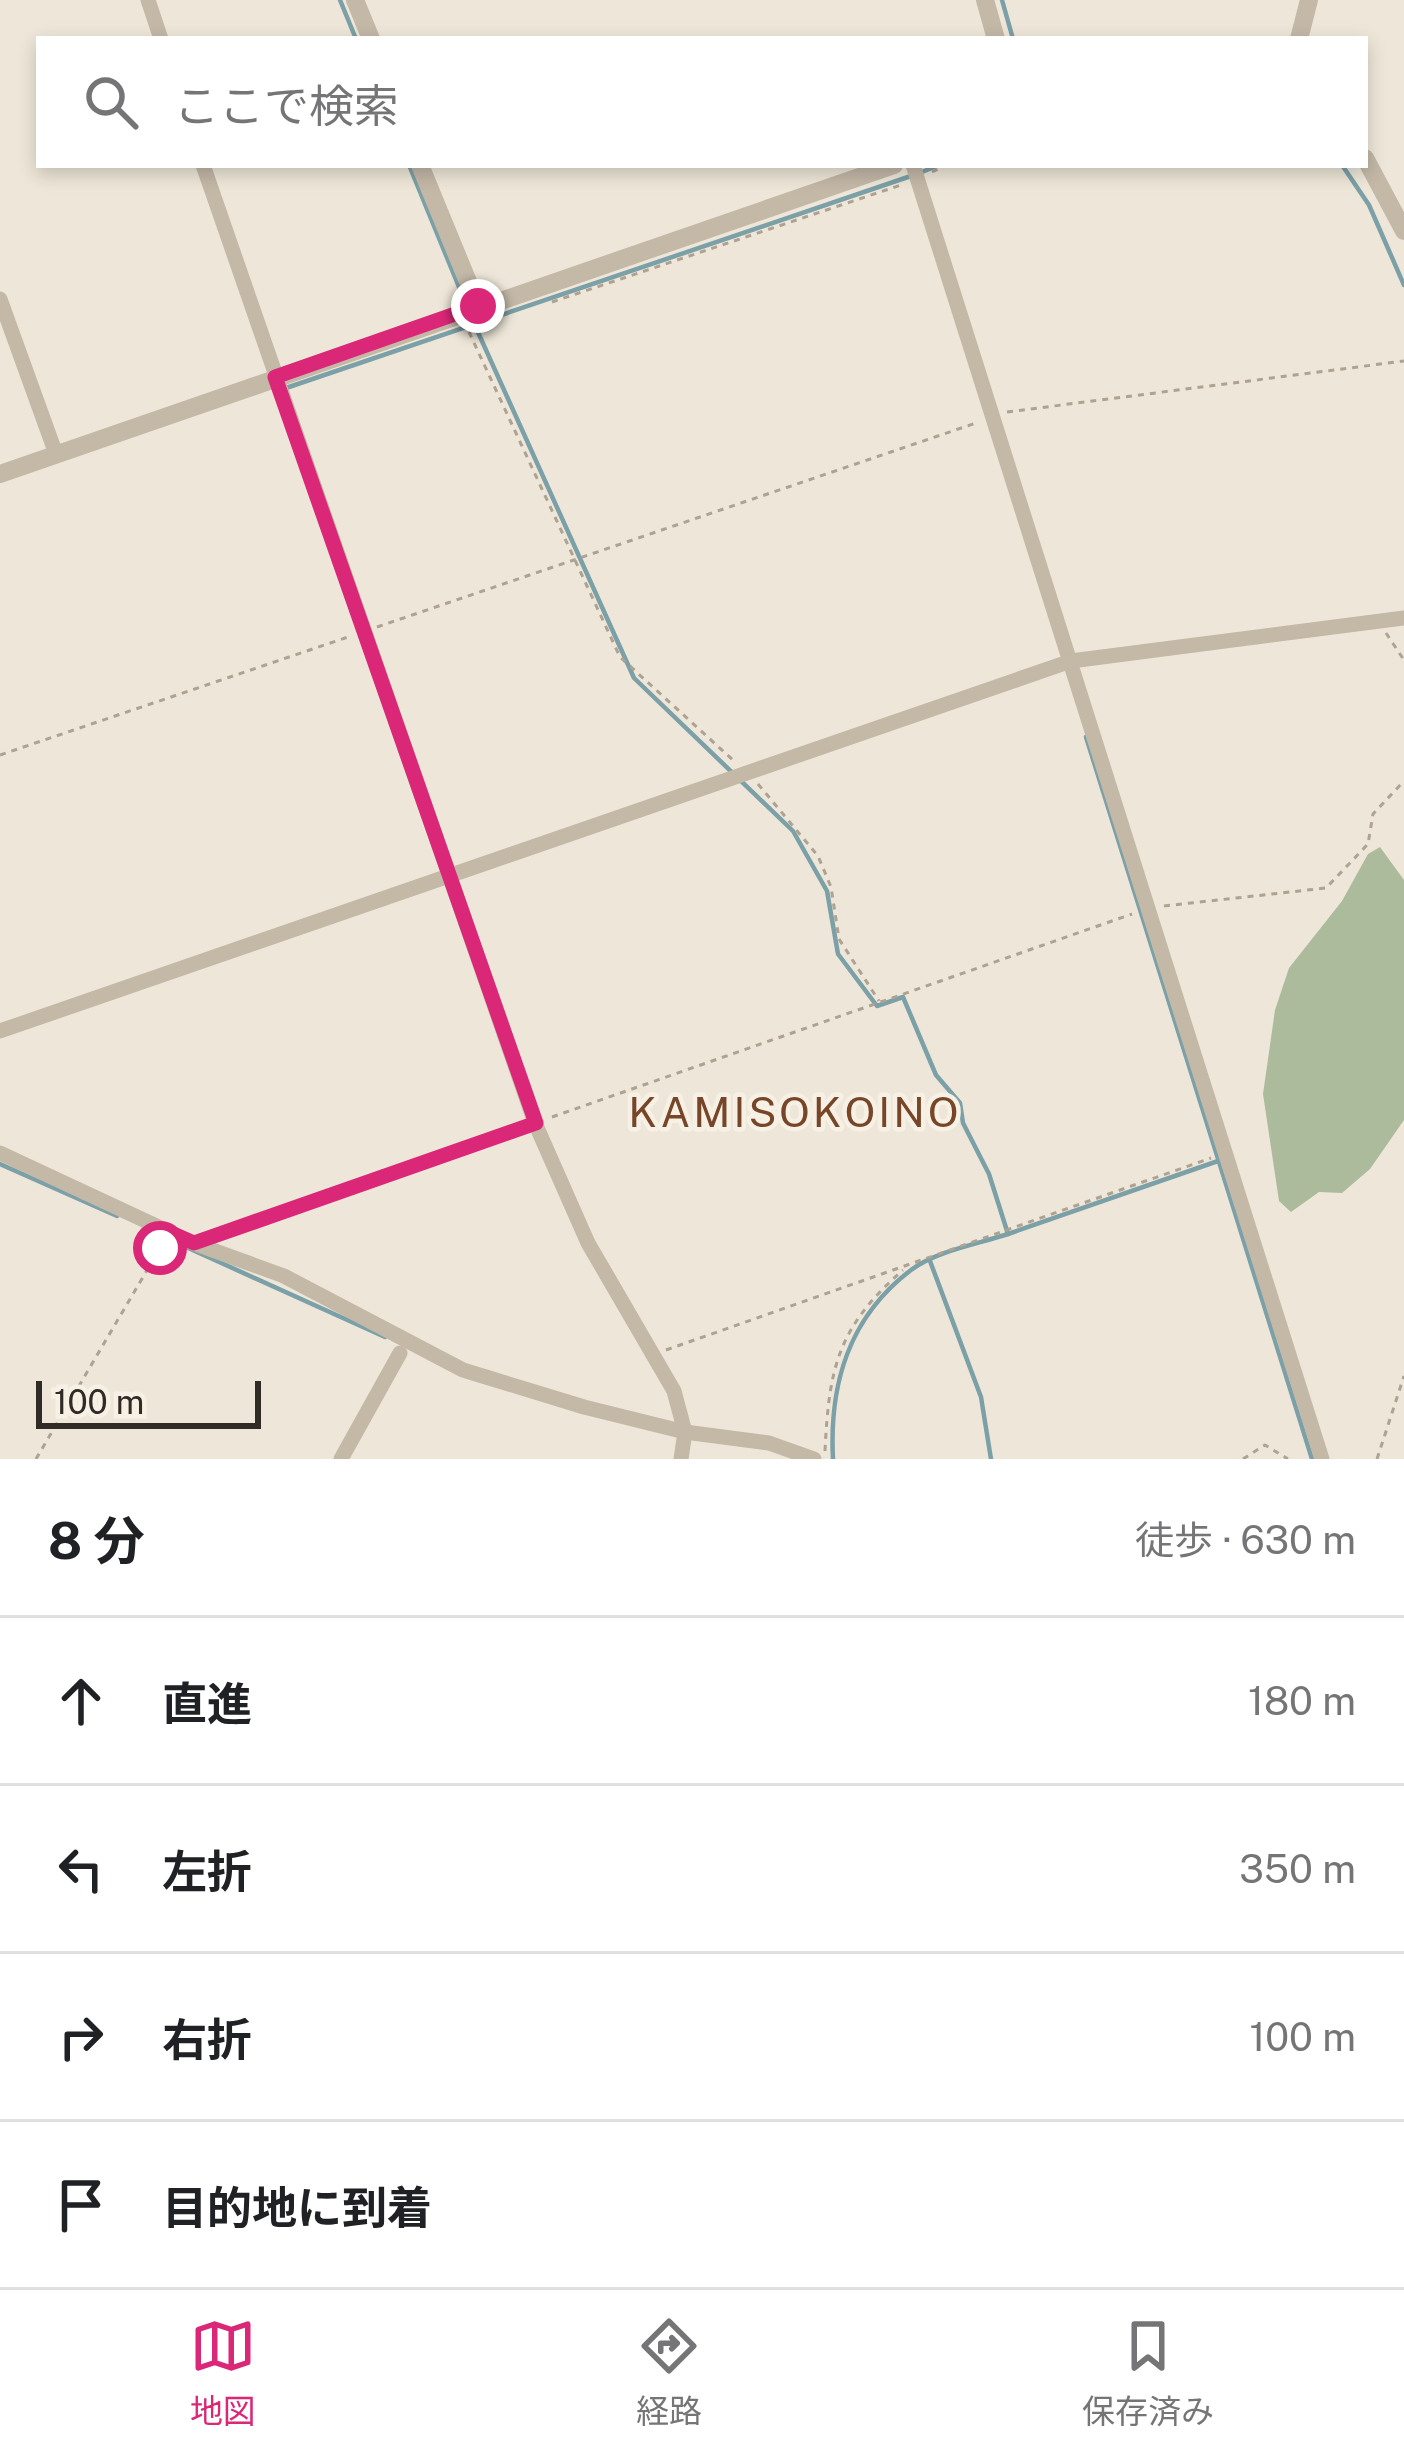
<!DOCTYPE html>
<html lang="ja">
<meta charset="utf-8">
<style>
body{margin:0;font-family:"Public Sans","Noto Sans JP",sans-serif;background:#f6f6f6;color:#202124}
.scale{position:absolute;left:36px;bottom:30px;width:225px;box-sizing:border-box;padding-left:12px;border:6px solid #312b26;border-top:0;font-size:33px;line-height:42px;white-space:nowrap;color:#312b26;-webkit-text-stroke:9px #f6f0e5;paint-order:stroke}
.stop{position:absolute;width:36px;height:36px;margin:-27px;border:9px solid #db2777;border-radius:50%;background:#fff}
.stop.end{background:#db2777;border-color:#fff;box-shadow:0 3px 12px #0008}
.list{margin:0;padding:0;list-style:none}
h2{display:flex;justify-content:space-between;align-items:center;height:156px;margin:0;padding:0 48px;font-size:51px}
h2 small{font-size:39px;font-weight:400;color:#757577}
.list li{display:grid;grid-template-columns:78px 1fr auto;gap:36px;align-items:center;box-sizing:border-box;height:168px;padding:0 48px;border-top:3px solid #e0e0e0}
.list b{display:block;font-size:45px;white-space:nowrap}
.list em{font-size:39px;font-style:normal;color:#757577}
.icon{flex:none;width:66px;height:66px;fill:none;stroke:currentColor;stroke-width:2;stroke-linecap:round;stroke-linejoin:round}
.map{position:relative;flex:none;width:1404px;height:1459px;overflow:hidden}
.search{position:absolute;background:#fff;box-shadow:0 6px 18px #0003;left:36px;right:36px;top:36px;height:132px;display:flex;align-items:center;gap:30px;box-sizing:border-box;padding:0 42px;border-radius:0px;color:#757577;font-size:45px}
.sheet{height:828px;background:#fff}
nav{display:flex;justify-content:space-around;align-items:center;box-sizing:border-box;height:168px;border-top:3px solid #e0e0e0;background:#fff;font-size:33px;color:#757577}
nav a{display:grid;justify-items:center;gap:6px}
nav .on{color:#db2777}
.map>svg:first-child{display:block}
.green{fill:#acbb9b}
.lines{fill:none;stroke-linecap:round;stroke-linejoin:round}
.stream{stroke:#7ba0a7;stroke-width:4.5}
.path{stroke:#afa291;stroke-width:3;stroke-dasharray:6 6;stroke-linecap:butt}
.minor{stroke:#c4b8a7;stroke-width:15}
.tertiary{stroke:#c4b8a7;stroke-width:18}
.route{stroke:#db2777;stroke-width:15}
.labels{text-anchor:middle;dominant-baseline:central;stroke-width:9;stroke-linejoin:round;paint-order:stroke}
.quarter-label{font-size:42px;letter-spacing:3px;fill:#774629;stroke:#f6f0e5}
</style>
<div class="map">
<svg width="1404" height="1459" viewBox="0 0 1404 1459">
<rect width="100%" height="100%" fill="#eee7d9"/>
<path class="green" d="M 1380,847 L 1404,880 L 1404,1120 L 1370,1169 L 1342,1193 L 1319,1192 L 1291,1212 L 1279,1201 L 1263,1094 L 1275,1010 L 1289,968 L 1342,901 L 1368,854 Z"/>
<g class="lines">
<g class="stream">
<path d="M 340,0 L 356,39"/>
<path d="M 1002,0 L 1013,39"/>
<path d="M 409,165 L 468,309"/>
<path d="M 1342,165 L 1369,205 L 1404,285"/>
<path d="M 922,172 L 939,165"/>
<path d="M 472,319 L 634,678 L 793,831 L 827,891 L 838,954 L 877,1006 L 903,997 L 936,1075 L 960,1103 L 963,1123 L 989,1174 L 1008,1234 C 978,1244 936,1251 911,1270 C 849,1317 829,1383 833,1459"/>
<path d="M 286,388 L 911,176"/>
<path d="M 1086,737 L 1312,1459"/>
<path d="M 0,1164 L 117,1216"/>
<path d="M 144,1228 L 385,1337"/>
<path d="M 1008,1234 L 1218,1161"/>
<path d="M 930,1261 L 981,1397 L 991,1459"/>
</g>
<g class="path">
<path d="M 932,172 L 947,165"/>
<path d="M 552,302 L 901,185"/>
<path d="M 469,332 L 620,657 L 734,761"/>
<path d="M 1007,412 L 1404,361"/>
<path d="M 377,627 L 976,423"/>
<path d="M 1386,633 L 1404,660"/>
<path d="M 0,755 L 351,636"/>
<path d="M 758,784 L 818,856 L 831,887 L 839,939 L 879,1001"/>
<path d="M 1164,906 L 1326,888 L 1368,844 L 1373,814 L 1404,781"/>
<path d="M 552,1117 L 1132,914"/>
<path d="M 218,1234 L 520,1128"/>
<path d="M 666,1350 L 1211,1158"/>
<path d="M 825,1451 C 829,1367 838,1327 903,1270"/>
<path d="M 36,1459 L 163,1243"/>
<path d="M 1243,1459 L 1265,1445 L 1288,1459"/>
<path d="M 1377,1459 L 1404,1376"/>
</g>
<g class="minor">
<path d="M 148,0 L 161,39"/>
<path d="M 203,165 L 535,1123 L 588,1243 L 674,1391 L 685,1432 L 681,1459"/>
<path d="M 913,165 L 1322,1459"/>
<path d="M 0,299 L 56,454"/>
<path d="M 0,1031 L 1071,661 L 1404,618"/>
<path d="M 0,1153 L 193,1243 L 284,1276 L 463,1370 L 584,1407 L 685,1432 L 769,1443 L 814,1459"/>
<path d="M 341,1459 L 400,1353"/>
</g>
<g class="tertiary">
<path d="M 355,0 L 371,39"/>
<path d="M 985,0 L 996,39"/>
<path d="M 1299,39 L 1309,0"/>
<path d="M 1365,158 L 1404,231"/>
<path d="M 420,165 L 478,306"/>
<path d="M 0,474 L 894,165"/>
</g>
</g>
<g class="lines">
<path class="route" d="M 160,1248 L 169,1232 L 194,1243 L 536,1123 L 275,377 L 478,306"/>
</g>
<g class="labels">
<g class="quarter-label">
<text x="795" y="1111">KAMISOKOINO</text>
</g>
</g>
</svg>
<div class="scale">100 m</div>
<div class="stop" style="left:160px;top:1248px"></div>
<div class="stop end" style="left:478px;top:306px"></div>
<div class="search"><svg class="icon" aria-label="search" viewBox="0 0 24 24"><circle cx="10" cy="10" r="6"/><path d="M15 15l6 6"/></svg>ここで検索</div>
</div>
<section class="sheet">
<h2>8 分<small>徒歩 · 630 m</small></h2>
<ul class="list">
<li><svg class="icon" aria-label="ahead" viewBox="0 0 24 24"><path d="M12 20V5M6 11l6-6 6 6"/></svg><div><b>直進</b></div><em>180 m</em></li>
<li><svg class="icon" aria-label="left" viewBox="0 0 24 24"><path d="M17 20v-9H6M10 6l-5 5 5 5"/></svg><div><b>左折</b></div><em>350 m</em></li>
<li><svg class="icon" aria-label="right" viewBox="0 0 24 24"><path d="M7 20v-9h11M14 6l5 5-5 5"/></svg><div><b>右折</b></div><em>100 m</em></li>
<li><svg class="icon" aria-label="arrive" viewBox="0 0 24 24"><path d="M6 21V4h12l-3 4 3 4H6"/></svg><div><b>目的地に到着</b></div></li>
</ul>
</section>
<nav>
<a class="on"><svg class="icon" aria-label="map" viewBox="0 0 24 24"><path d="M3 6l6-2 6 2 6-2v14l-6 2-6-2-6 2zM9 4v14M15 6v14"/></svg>地図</a>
<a><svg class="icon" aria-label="directions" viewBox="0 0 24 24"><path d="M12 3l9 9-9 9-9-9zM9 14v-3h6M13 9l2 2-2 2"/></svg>経路</a>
<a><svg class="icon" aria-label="saved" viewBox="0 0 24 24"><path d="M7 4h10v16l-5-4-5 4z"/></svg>保存済み</a>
</nav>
